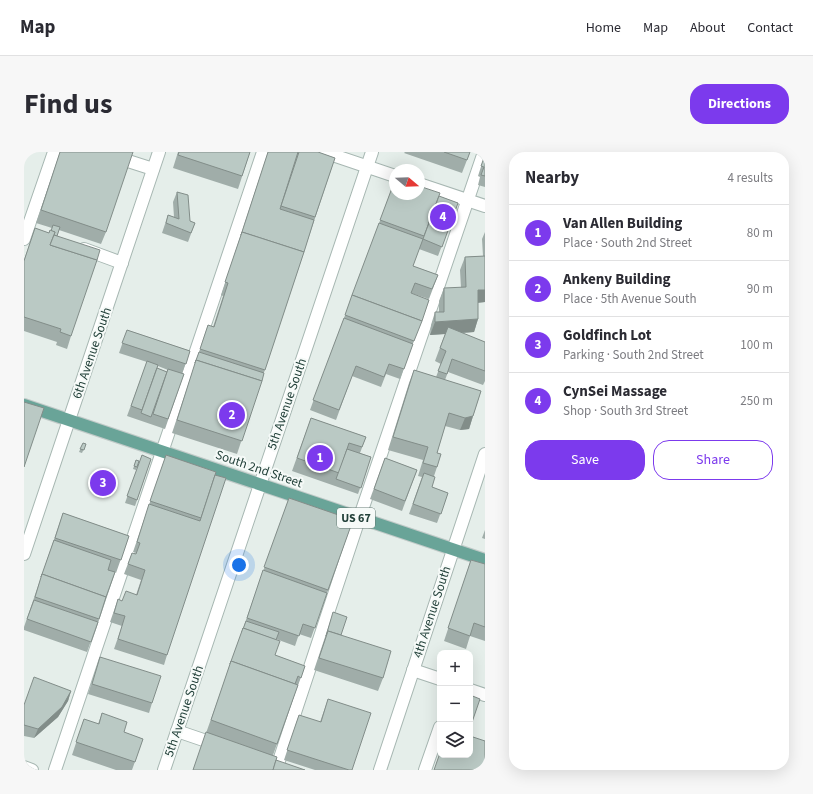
<!DOCTYPE html>
<meta charset="utf-8">
<style>
body{margin:0;font-family:"Source Sans 3",sans-serif;background:#f7f7f7;color:#2b2b33}
.controls{position:absolute;right:12px;bottom:12px;display:grid;overflow:hidden;border-radius:8px;box-shadow:0 4px 16px #0002}
.controls button{width:36px;height:36px;display:grid;place-items:center;padding:0;border:0;border-bottom:1px solid #e1e1e2;background:#fff;color:#2b2b33;font:20px sans-serif}
.compass{position:absolute;left:365px;top:12px;width:36px;height:36px;border-radius:50%;background:#fff;box-shadow:0 4px 16px #0002;rotate:109deg}
.you{position:absolute;left:215px;top:413px;width:14px;height:14px;margin:-10px;border:3px solid #fff;border-radius:50%;background:#1a73e8;box-shadow:0 0 0 6px #1a73e833}
.badge{display:grid;place-items:center;width:26px;height:26px;border-radius:50%;background:#7c3aed;color:#fff;font-size:13px;font-weight:700}
.pin{position:absolute;translate:-50% -50%;border:2px solid #fff;box-shadow:0 1px 4px #0006}
.list{margin:0;padding:0;list-style:none}
h2{display:flex;justify-content:space-between;align-items:center;height:52px;margin:0;padding:0 16px;font-size:17px}
h2 small{font-size:13px;font-weight:400;color:#7c7c81}
.list li{display:grid;grid-template-columns:26px 1fr auto;gap:12px;align-items:center;box-sizing:border-box;height:56px;padding:0 16px;border-top:1px solid #e1e1e2}
.list b{display:block;font-size:15px;white-space:nowrap}
.list p{margin:0;font-size:13px;white-space:nowrap;color:#7c7c81}
.list em{font-size:13px;font-style:normal;color:#7c7c81}
.actions{display:flex;gap:8px;padding:12px 16px}
.actions a{flex:1;padding:9px 0;border:1px solid #7c3aed;border-radius:16px;text-align:center;font-size:14px;color:#7c3aed}
.actions .main{background:#7c3aed;color:#fff}
.icon{flex:none;width:22px;height:22px;fill:none;stroke:currentColor;stroke-width:2;stroke-linecap:round;stroke-linejoin:round}
.map{position:relative;flex:none;width:461px;height:618px;overflow:hidden;border-radius:16px}
header{display:flex;align-items:center;gap:24px;box-sizing:border-box;height:56px;padding:0 20px;background:#fff;border-bottom:1px solid #e1e1e2}
header strong{font-size:19px}
nav{display:flex;gap:22px;margin-inline-start:auto;font-size:14px}
.intro{display:flex;align-items:center;justify-content:space-between;box-sizing:border-box;height:96px;padding:0 24px}
h1{margin:0;font-size:28px}
.button{padding:10px 18px;border-radius:16px;background:#7c3aed;color:#fff;font-size:14px;font-weight:700}
main{display:flex;gap:24px;padding:0 24px}
aside{flex:1;background:#fff;border-radius:16px;box-shadow:0 4px 16px #0002}
.map>svg:first-child{display:block}
.lines{fill:none;stroke-linecap:round;stroke-linejoin:round}
.minor-casing{stroke:#a7b7b2;stroke-width:14}
.major-casing{stroke:#c1cac8;stroke-width:14}
.minor{stroke:#fff;stroke-width:12}
.major{stroke:#69a498;stroke-width:12}
.wall{fill:#a0ada9;fill-rule:evenodd}
.shaded-wall{fill:#828d89}
.building{fill:#bac9c4;stroke:#828d89}
.labels{text-anchor:middle;dominant-baseline:central;stroke-width:4;stroke-linejoin:round;paint-order:stroke}
.shield{fill:#f6faf8;stroke:#627873;stroke-width:1}
.shield-label{font-size:12px;font-weight:bold;fill:#23413a}
.street-label{font-size:13px;fill:#23413a;stroke:#f6faf8}
</style>
<header>
<strong>Map</strong>
<nav><a>Home</a><a>Map</a><a>About</a><a>Contact</a></nav>
</header>
<div class="intro"><h1>Find us</h1><a class="button">Directions</a></div>
<main>
<div class="map">
<svg width="461" height="618" viewBox="0 0 461 618">
<rect width="100%" height="100%" fill="#e5eeea"/>
<g class="lines">
<g class="minor-casing">
<g id="minor">
<path d="M 76,0 L 129,17"/>
<path d="M 300,0 L 371,24"/>
<path d="M 395,32 L 461,54"/>
<path d="M 0,87 L 30,0"/>
<path d="M 60,97 L 98,111"/>
<path d="M 0,402 L 135,0"/>
<path d="M 389,518 L 416,527"/>
<path d="M 446,538 L 461,543"/>
<path d="M 153,579 L 194,593"/>
<path d="M 254,612 L 335,367 L 460,0"/>
<path d="M 0,615 L 8,618"/>
<path d="M 31,618 L 239,0"/>
<path d="M 140,618 L 348,0"/>
<path d="M 356,618 L 461,302"/>
<path d="M 401,618 L 416,575"/>
</g>
</g>
<g class="major-casing">
<path id="major" d="M 0,253 L 461,408"/>
</g>
<use href="#minor" class="minor"/>
<use href="#major" class="major"/>
</g>
<g class="wall">
<path d="M 36,0 L 82,80 L 77,92 L 35,78 L 33,84 L 47,184 L 43,197 L 32,193 L 33,190 L 0,179 L 0,108 L 11,76 L 25,81 L 27,79 L 28,76 L 12,71 Z"/>
<path d="M 154,0 L 226,0 L 214,37 L 149,16 Z"/>
<path d="M 244,0 L 294,0 L 311,6 L 213,302 L 148,281 L 184,173 L 189,175 L 199,144 L 197,143 Z"/>
<path d="M 381,0 L 446,0 L 438,21 L 380,1 Z"/>
<path d="M 461,2 L 461,35 L 454,33 L 456,25 L 454,24 Z"/>
<path d="M 371,28 L 434,51 L 414,104 L 395,97 L 389,114 L 414,123 L 405,147 L 387,141 L 387,142 L 405,148 L 376,227 L 362,222 L 357,235 L 328,224 L 312,268 L 286,258 Z"/>
<path d="M 153,40 L 166,69 L 171,71 L 164,90 L 138,81 L 144,63 L 150,65 L 149,50 Z"/>
<path d="M 461,80 L 461,150 L 454,151 L 454,167 L 450,180 L 438,181 L 461,190 L 461,229 L 459,233 L 424,220 L 421,228 L 457,239 L 445,277 L 436,278 L 421,274 L 413,301 L 413,315 L 410,324 L 408,335 L 424,341 L 413,371 L 385,362 L 398,325 L 394,324 L 399,308 L 364,298 L 385,231 L 390,218 L 412,225 L 417,212 L 411,209 L 421,182 L 406,183 L 407,173 L 411,160 L 415,160 L 415,149 L 420,136 L 437,136 L 436,118 L 441,105 L 459,104 L 458,87 Z"/>
<path d="M 103,178 L 166,199 L 158,222 L 160,222 L 141,277 L 103,264 L 123,210 L 95,201 ZM 134,214 L 144,218 L 143,220 L 133,216 Z"/>
<path d="M 287,266 L 342,285 L 336,301 L 347,305 L 334,342 L 268,319 Z"/>
<path d="M 59,291 L 62,292 L 58,301 L 55,300 Z"/>
<path d="M 118,303 L 127,307 L 111,354 L 101,351 Z"/>
<path d="M 142,303 L 192,320 L 143,503 L 140,513 L 90,497 L 98,474 L 86,470 L 94,447 L 98,449 L 112,443 L 117,428 L 100,422 L 108,401 L 112,402 L 113,401 L 109,400 Z"/>
<path d="M 361,306 L 393,318 L 378,359 L 346,347 Z"/>
<path d="M 112,308 L 115,309 L 112,318 L 109,317 Z"/>
<path d="M 265,346 L 329,368 L 287,486 L 275,482 L 271,494 L 252,487 L 251,503 L 281,514 L 249,603 L 169,618 Z"/>
<path d="M 39,361 L 105,384 L 92,421 L 91,420 L 63,500 L 0,478 L 0,475 Z"/>
<path d="M 461,378 L 461,387 L 458,386 Z"/>
<path d="M 447,408 L 461,412 L 461,489 L 446,484 L 442,497 L 420,489 Z"/>
<path d="M 307,467 L 317,483 L 359,526 L 354,539 L 290,518 Z"/>
<path d="M 76,505 L 128,551 L 125,561 L 64,542 Z"/>
<path d="M 47,539 L 44,549 L 34,565 L 10,586 L 0,584 L 0,553 Z"/>
<path d="M 304,547 L 328,618 L 291,618 L 260,608 L 275,563 L 296,570 Z"/>
<path d="M 78,561 L 100,580 L 119,587 L 108,618 L 92,618 L 48,603 L 60,567 L 74,572 Z"/>
</g>
<g class="shaded-wall">
<path d="M 454,138 L 461,138 L 461,150 L 449,151 Z"/>
<path d="M 454,167 L 450,180 L 406,183 L 411,170 Z"/>
<path d="M 449,264 L 445,277 L 436,278 L 441,266 Z"/>
<path d="M 47,539 L 44,549 L 34,565 L 10,586 L 14,577 Z"/>
</g>
<g class="building">
<path d="M 36,0 L 109,0 L 82,80 L 17,58 Z"/>
<path d="M 155,0 L 226,0 L 218,24 L 154,3 Z"/>
<path d="M 244,0 L 274,0 L 256,57 L 290,68 L 280,100 L 218,80 L 217,83 Z"/>
<path d="M 275,0 L 294,0 L 311,6 L 291,65 L 257,54 Z"/>
<path d="M 420,0 L 446,0 L 443,8 Z"/>
<path d="M 461,3 L 461,24 L 457,23 L 460,15 L 457,14 Z"/>
<path d="M 371,28 L 371,42 L 395,42 L 395,34 L 416,41 L 400,84 L 356,68 Z"/>
<path d="M 153,40 L 164,43 L 166,69 L 171,71 L 167,81 L 142,71 L 144,63 L 155,67 Z"/>
<path d="M 415,44 L 434,51 L 418,95 L 399,87 Z"/>
<path d="M 355,71 L 399,87 L 389,114 L 414,123 L 408,137 L 391,131 L 387,141 L 405,148 L 398,169 L 328,143 Z"/>
<path d="M 29,73 L 36,75 L 33,84 L 30,83 L 31,80 L 27,79 Z"/>
<path d="M 11,76 L 25,81 L 26,78 L 31,80 L 26,93 L 73,108 L 47,184 L 36,180 L 37,177 L 0,165 L 0,109 Z"/>
<path d="M 218,80 L 280,100 L 241,218 L 176,197 L 184,173 L 190,175 L 204,131 L 201,130 Z"/>
<path d="M 30,83 L 76,98 L 73,108 L 26,93 Z"/>
<path d="M 461,104 L 461,138 L 454,138 L 454,167 L 411,170 L 411,160 L 420,160 L 420,136 L 442,135 L 441,105 Z"/>
<path d="M 328,143 L 398,169 L 390,189 L 321,163 Z"/>
<path d="M 320,166 L 389,192 L 380,217 L 365,212 L 360,225 L 332,214 L 315,258 L 289,248 Z"/>
<path d="M 424,175 L 461,190 L 461,219 L 428,207 L 423,222 L 414,219 L 422,199 L 416,196 Z"/>
<path d="M 103,178 L 166,199 L 162,212 L 98,191 Z"/>
<path d="M 175,200 L 240,221 L 238,229 L 172,208 L 171,211 Z"/>
<path d="M 172,208 L 238,229 L 218,289 L 153,268 Z"/>
<path d="M 123,209 L 134,213 L 118,258 L 107,254 Z"/>
<path d="M 133,216 L 143,220 L 127,265 L 117,261 Z"/>
<path d="M 144,217 L 160,222 L 144,267 L 129,262 Z"/>
<path d="M 390,218 L 457,239 L 449,264 L 441,266 L 425,261 L 413,301 L 417,302 L 413,315 L 399,311 L 404,295 L 369,285 Z"/>
<path d="M 0,250 L 20,256 L 0,315 Z"/>
<path d="M 287,266 L 342,285 L 338,295 L 325,291 L 315,321 L 273,306 Z"/>
<path d="M 59,291 L 62,292 L 60,298 L 56,297 Z"/>
<path d="M 323,297 L 347,305 L 337,336 L 312,327 Z"/>
<path d="M 118,303 L 127,307 L 113,348 L 103,344 Z"/>
<path d="M 142,303 L 192,320 L 177,366 L 126,349 Z"/>
<path d="M 361,306 L 393,318 L 381,349 L 350,337 Z"/>
<path d="M 112,308 L 115,309 L 113,315 L 110,314 Z"/>
<path d="M 400,321 L 411,325 L 408,335 L 424,341 L 417,362 L 389,352 Z"/>
<path d="M 191,323 L 202,326 L 143,503 L 94,487 L 101,464 L 90,461 L 94,447 L 98,449 L 102,439 L 113,443 L 121,418 L 104,412 L 108,401 L 112,402 L 116,391 L 113,390 L 125,352 L 176,369 Z"/>
<path d="M 265,346 L 329,368 L 304,438 L 240,415 Z"/>
<path d="M 39,361 L 105,384 L 97,408 L 31,386 Z"/>
<path d="M 30,388 L 87,408 L 84,418 L 91,420 L 82,445 L 18,422 L 17,425 Z"/>
<path d="M 447,408 L 461,412 L 461,475 L 450,471 L 446,484 L 424,476 Z"/>
<path d="M 239,418 L 303,441 L 291,476 L 279,472 L 275,484 L 223,466 Z"/>
<path d="M 18,422 L 82,445 L 75,467 L 11,445 Z"/>
<path d="M 10,448 L 74,470 L 67,490 L 3,467 Z"/>
<path d="M 309,460 L 323,465 L 317,483 L 304,479 L 302,484 Z"/>
<path d="M 222,469 L 255,480 L 252,488 L 219,476 L 218,480 Z"/>
<path d="M 219,476 L 256,489 L 251,503 L 281,514 L 277,526 L 274,524 L 271,532 L 207,509 L 206,512 Z"/>
<path d="M 304,479 L 367,499 L 359,526 L 295,506 Z"/>
<path d="M 76,505 L 137,524 L 128,551 L 68,532 Z"/>
<path d="M 207,509 L 274,533 L 253,592 L 187,568 Z"/>
<path d="M 10,525 L 47,539 L 38,555 L 14,577 L 0,573 L 0,553 Z"/>
<path d="M 446,543 L 456,547 L 446,576 Z"/>
<path d="M 304,547 L 347,561 L 328,618 L 325,618 L 263,598 L 275,563 L 297,570 Z"/>
<path d="M 78,561 L 103,570 L 100,580 L 119,587 L 111,610 L 52,590 L 60,567 L 75,572 Z"/>
<path d="M 182,580 L 253,605 L 249,618 L 169,618 Z"/>
<path d="M 446,584 L 461,589 L 461,618 L 410,618 L 416,601 L 416,603 L 446,603 Z"/>
<path d="M 252,608 L 281,618 L 249,618 Z"/>
</g>
<g class="labels">
<rect class="shield" x="313" y="356" width="38" height="20" rx="3"/>
<g class="shield-label">
<text x="332" y="366">US 67</text>
</g>
<g class="street-label">
<text transform="translate(68 201) rotate(-71)">6th Avenue South</text>
<text transform="translate(263 252) rotate(-71)">5th Avenue South</text>
<text transform="translate(235 317) rotate(19)">South 2nd Street</text>
<text transform="translate(408 460) rotate(-72)">4th Avenue South</text>
<text transform="translate(160 559) rotate(-71)">5th Avenue South</text>
</g>
</g>
</svg>
<div class="controls">
<button>+</button>
<button>−</button>
<button><svg class="icon" aria-label="layers" viewBox="0 0 24 24"><path d="M12 4l9 5-9 5-9-5zM3 14l9 5 9-5"/></svg></button>
</div>
<svg class="compass" viewBox="-18 -18 36 36"><path d="M0-13l5 13h-10z" fill="#e53935"/><path d="M0 13l5-13h-10z" fill="#7c7c81"/></svg>
<div class="you"></div>
<div class="pin badge" style="left:296px;top:306px">1</div>
<div class="pin badge" style="left:208px;top:263px">2</div>
<div class="pin badge" style="left:79px;top:331px">3</div>
<div class="pin badge" style="left:419px;top:65px">4</div>
</div>
<aside>
<h2>Nearby<small>4 results</small></h2>
<ul class="list">
<li><span class="badge">1</span><div><b>Van Allen Building</b><p>Place · South 2nd Street</p></div><em>80 m</em></li>
<li><span class="badge">2</span><div><b>Ankeny Building</b><p>Place · 5th Avenue South</p></div><em>90 m</em></li>
<li><span class="badge">3</span><div><b>Goldfinch Lot</b><p>Parking · South 2nd Street</p></div><em>100 m</em></li>
<li><span class="badge">4</span><div><b>CynSei Massage</b><p>Shop · South 3rd Street</p></div><em>250 m</em></li>
</ul>
<div class="actions"><a class="main">Save</a><a>Share</a></div>
</aside>
</main>
